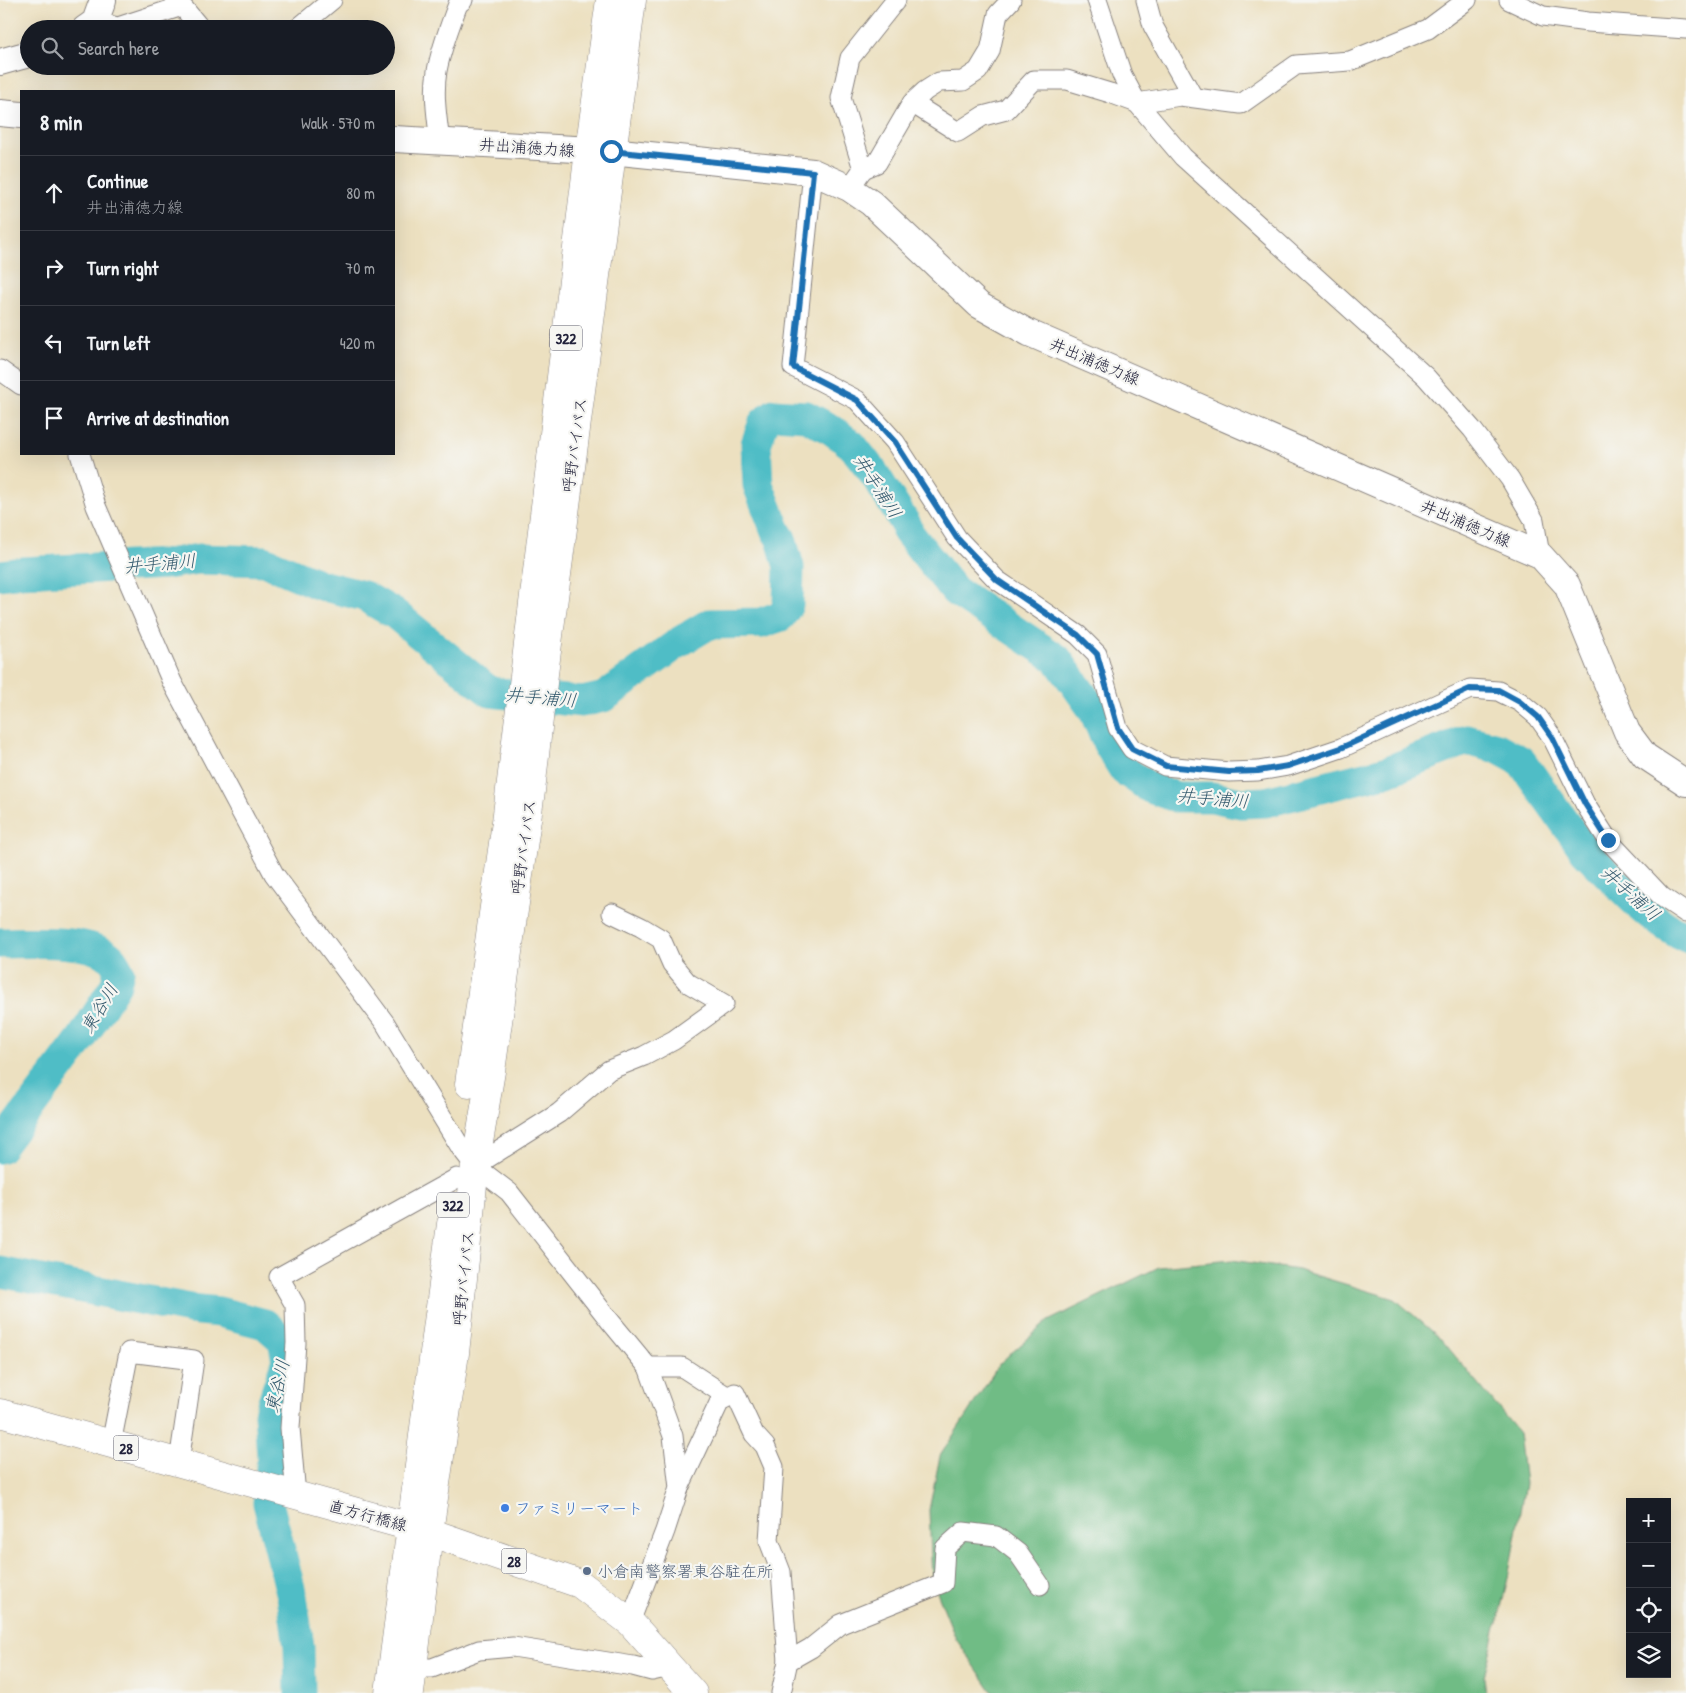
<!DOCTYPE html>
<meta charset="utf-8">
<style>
body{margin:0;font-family:"Patrick Hand","Klee One",sans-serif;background:#242831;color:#f1f3f6}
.controls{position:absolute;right:15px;bottom:15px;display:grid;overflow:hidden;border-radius:0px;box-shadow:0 5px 20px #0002}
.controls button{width:45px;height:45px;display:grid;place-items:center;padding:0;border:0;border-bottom:1px solid #363941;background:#171b24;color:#f1f3f6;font:25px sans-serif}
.stop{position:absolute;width:15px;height:15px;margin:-11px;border:4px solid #1f6fb2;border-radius:50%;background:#fff}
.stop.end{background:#1f6fb2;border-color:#fff;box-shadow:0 1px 5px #0008}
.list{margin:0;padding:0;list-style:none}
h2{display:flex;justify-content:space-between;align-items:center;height:65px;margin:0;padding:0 20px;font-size:21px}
h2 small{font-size:16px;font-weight:400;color:#9ea1a6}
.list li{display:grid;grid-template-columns:32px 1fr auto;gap:15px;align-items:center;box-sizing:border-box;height:75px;padding:0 20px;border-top:1px solid #363941}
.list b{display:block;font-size:19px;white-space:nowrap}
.list p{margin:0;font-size:16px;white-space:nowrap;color:#9ea1a6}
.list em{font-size:16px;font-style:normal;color:#9ea1a6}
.icon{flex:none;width:28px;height:28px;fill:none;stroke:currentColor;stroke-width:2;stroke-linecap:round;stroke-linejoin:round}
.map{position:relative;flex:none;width:1686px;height:1693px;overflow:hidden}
.search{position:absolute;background:#171b24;box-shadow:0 5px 20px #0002;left:20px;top:20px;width:375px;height:55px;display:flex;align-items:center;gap:12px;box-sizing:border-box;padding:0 18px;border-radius:28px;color:#9ea1a6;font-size:19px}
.panel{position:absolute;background:#171b24;box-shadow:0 5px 20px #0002;left:20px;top:90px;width:375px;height:365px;border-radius:0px}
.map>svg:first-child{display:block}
.forest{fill:#70bc85;stroke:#496f60}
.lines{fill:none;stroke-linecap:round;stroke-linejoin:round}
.river{stroke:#4fbdc6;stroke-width:31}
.minor-casing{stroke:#87817e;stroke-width:21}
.secondary-casing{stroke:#87817e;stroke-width:28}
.primary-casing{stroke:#87817e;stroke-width:29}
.trunk-casing{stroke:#87817e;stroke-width:29}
.minor{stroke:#fff;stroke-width:19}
.secondary{stroke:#fff;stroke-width:26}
.primary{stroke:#fff;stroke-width:28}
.trunk{stroke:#fff;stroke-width:28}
.route{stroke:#1f6fb2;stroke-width:6}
.shop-dot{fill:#3f7fe0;stroke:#f6f6f2;stroke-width:2}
.service-dot{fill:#5c6f8a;stroke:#f6f6f2;stroke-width:2}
.labels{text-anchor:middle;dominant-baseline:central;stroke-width:4.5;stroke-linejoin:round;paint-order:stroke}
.shield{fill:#f6f6f2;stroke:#626272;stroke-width:1}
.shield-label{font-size:15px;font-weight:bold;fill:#22223b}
.street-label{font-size:16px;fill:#22223b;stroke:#f6f6f2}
.shop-label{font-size:16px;fill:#366cbe;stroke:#f6f6f2;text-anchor:start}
.service-label{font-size:16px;fill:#4e5e75;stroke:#f6f6f2;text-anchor:start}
.water-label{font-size:18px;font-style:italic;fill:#32586c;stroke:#f6f6f2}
</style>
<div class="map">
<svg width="1686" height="1693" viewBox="0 0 1686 1693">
<rect width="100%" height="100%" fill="#f6f6f2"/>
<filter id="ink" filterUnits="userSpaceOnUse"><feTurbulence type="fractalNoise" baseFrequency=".02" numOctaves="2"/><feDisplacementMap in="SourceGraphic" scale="10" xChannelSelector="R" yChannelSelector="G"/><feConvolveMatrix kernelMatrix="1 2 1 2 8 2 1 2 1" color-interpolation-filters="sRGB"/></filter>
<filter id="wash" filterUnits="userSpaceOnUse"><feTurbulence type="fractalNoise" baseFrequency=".0096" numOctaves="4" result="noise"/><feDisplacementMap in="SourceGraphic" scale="20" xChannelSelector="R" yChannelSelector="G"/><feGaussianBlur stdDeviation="1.12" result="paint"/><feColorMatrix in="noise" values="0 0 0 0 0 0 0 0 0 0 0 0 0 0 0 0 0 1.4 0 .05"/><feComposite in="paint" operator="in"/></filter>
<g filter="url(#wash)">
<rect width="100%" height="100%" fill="#ece0c0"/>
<path class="forest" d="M 1232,1260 L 1298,1270 L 1395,1299 L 1441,1339 L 1519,1433 L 1525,1484 L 1508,1578 L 1484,1677 L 1486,1693 L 993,1693 L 956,1639 L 932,1579 L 929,1510 L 940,1456 L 1000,1363 L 1048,1321 L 1159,1267 Z"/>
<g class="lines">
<g class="river">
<path d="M 0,575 L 23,572 L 166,564 L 199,559 L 264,561 L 320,585 L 364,596 L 395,614 L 490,692 L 582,702 L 604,697 L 681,641 L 709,624 L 761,623 L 781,616 L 788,605 L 789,567 L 781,539 L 776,531 L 758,485 L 756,444 L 764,422 L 774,414 L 806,416 L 832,430 L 852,445 L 873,472 L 907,526 L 907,531 L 955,591 L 1057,659 L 1094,711 L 1108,744 L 1124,770 L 1150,788 L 1176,797 L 1212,797 L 1241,803 L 1266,802 L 1388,771 L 1467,740 L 1497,748 L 1521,761 L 1585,851 L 1594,860 C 1621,887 1649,921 1686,937"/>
<path d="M 0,943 C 28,943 90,938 111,958 C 114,961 117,967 119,971 L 116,984 L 82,1038 L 0,1148"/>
<path d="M 0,1272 L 190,1309 L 219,1312 L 265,1324 L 283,1340 L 287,1360 L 269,1414 L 272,1457 L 268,1503 L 292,1596 L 299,1647 L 300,1693"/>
</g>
</g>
</g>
<g filter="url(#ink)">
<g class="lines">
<g class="minor-casing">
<g id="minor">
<path d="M 1097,0 L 1122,75 L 1137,103 L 1183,157 L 1426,377 L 1472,429 L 1510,479 L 1534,520 L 1540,555"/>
<path d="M 1146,0 L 1153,26 L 1193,97"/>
<path d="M 1509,0 L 1543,16 L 1588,22 L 1686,29"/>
<path d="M 95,22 L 118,27 L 182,6 L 201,29"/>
<path d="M 297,29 L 332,0"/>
<path d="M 912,103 L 958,132 L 983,116 L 1006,110 L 1034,80 L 1067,80 L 1110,93 L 1137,103 L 1180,96 L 1241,104 L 1296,65 L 1350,61 L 1428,29 L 1467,0"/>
<path d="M 440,142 C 437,118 433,94 437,71 C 441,48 450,26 458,4 L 463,0"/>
<path d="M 863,169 L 877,163 L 912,103 L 925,91 L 939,82 L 963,81 L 978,71 L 990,51 L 998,14 L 1011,0"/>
<path d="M 813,172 L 793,367 L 857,400 L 895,442 L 957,538 L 997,580 L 1078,635 L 1097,654 L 1118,728 L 1132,749 L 1165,766 L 1229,772 L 1258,771 L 1288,766 L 1341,748 L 1470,689 L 1498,691 L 1520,702 L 1538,717 L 1552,737 L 1585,804 L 1608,840 L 1662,897 L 1686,913"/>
<path d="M 856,179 L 863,169 L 841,98 L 850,58 L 896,0"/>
<path d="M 0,370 L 21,385"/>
<path d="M 80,454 L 96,506 L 172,682 L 274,874 L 385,1023 L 461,1148 L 475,1166 L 509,1192 L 610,1321 L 648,1367 L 673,1436 L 679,1488 L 665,1531 L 630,1622"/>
<path d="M 475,1166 L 559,1113 L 609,1070 L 644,1056 L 674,1040 L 724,1004 L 688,983 L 672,964 L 661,939 L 641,927 L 612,913"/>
<path d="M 648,1367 L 682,1367 L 728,1397"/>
<path d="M 111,1444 L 129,1352 L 194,1360 L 179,1462"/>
<path d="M 679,1488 L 720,1401 L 735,1393 L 754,1434 L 765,1446 L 774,1467 L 769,1541 L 781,1572 L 788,1661"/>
<path d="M 296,1495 L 290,1428 L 296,1343 L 295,1305 L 279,1277 L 457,1178"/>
<path d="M 413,1668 L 432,1668 L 479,1650 L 513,1647 L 633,1666 L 652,1671 L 670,1667"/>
<path d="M 781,1693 L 788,1661 L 811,1648 L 841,1624 L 943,1583 L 945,1548 L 963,1532 L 996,1536 L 1018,1553 L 1040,1585"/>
</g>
</g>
<g class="secondary-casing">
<g id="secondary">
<path d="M 85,29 L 95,22 L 103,0"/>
<path d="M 0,62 L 29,54"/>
<path d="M 0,113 L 21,115"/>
<path d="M 394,139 L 611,151 L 813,172 L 849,188 L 871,203 L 979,305 L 1029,333 L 1540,555 L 1567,585 L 1627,732 L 1645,756 L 1686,783"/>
</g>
</g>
<g class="primary-casing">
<path id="primary" d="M 0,1413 L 429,1532 L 580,1584 L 630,1622 L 693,1693"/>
</g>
<g class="trunk-casing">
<g id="trunk">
<path d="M 469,1084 L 506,822 L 589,151 L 610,0"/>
<path d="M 389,1693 L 451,1224"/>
<path d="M 410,1693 L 429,1532 L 455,1353 L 475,1166 L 491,1071 L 531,791 L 544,674 L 632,0"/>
</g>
</g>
<use href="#minor" class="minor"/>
<use href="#secondary" class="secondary"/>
<use href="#primary" class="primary"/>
<use href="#trunk" class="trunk"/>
</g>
</g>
<g class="lines" filter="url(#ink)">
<path class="route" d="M 611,151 L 813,172 L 793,367 L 857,400 L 895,442 L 957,538 L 997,580 L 1078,635 L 1097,654 L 1118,728 L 1132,749 L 1166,766 L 1229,772 L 1258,771 L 1288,766 L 1341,748 L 1470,689 L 1498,690 L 1520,702 L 1538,717 L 1552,737 L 1585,804 L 1608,840"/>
</g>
<circle class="shop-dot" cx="505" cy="1508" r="5"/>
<circle class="service-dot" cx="587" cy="1571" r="5"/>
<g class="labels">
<g class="shield">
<rect x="550" y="325.5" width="32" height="25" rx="4"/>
<rect x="437" y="1192.5" width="32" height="25" rx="4"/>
<rect x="113.5" y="1435.5" width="25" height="25" rx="4"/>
<rect x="501.5" y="1548.5" width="25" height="25" rx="4"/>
</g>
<g class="shield-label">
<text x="566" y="338">322</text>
<text x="453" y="1205">322</text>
<text x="126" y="1448">28</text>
<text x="514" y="1561">28</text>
</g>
<g class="street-label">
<text transform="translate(527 147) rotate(4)">井出浦徳力線</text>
<text transform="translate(1095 361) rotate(23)">井出浦徳力線</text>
<text transform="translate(574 445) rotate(-82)">呼野バイパス</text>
<text transform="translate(1466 523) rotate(23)">井出浦徳力線</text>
<text transform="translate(523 847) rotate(-82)">呼野バイパス</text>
<text transform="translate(463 1278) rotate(-84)">呼野バイパス</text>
<text transform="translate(368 1515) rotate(15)">直方行橋線</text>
</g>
<g class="shop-label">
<text x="515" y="1508">ファミリーマート</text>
</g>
<g class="service-label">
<text x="597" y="1571">小倉南警察署東谷駐在所</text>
</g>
<g class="water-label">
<text transform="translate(878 486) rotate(57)">井手浦川</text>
<text transform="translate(160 563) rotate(-5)">井手浦川</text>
<text transform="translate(541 697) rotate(5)">井手浦川</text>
<text transform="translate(1213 798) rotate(5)">井手浦川</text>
<text transform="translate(1631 893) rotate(42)">井手浦川</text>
<text transform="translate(99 1008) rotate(-59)">東谷川</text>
<text transform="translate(277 1386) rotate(-77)">東谷川</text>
</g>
</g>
</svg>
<div class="controls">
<button>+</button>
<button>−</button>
<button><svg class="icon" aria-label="locate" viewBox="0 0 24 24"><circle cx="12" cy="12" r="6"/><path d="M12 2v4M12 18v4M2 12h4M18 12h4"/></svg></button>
<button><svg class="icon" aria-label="layers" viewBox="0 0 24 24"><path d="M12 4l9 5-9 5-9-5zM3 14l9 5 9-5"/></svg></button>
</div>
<div class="stop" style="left:611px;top:151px"></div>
<div class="stop end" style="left:1608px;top:840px"></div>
<div class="search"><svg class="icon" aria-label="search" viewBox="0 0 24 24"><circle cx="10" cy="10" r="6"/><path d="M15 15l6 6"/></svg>Search here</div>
<section class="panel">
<h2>8 min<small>Walk · 570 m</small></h2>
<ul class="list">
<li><svg class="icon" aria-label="ahead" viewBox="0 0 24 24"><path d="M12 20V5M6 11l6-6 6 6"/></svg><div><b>Continue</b><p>井出浦徳力線</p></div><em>80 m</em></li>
<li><svg class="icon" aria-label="right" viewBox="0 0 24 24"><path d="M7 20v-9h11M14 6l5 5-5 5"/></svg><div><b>Turn right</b></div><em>70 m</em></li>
<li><svg class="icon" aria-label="left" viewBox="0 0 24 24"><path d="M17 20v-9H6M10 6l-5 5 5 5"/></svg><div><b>Turn left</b></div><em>420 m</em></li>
<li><svg class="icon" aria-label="arrive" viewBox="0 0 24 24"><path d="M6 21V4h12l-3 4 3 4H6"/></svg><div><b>Arrive at destination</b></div></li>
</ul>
</section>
</div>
